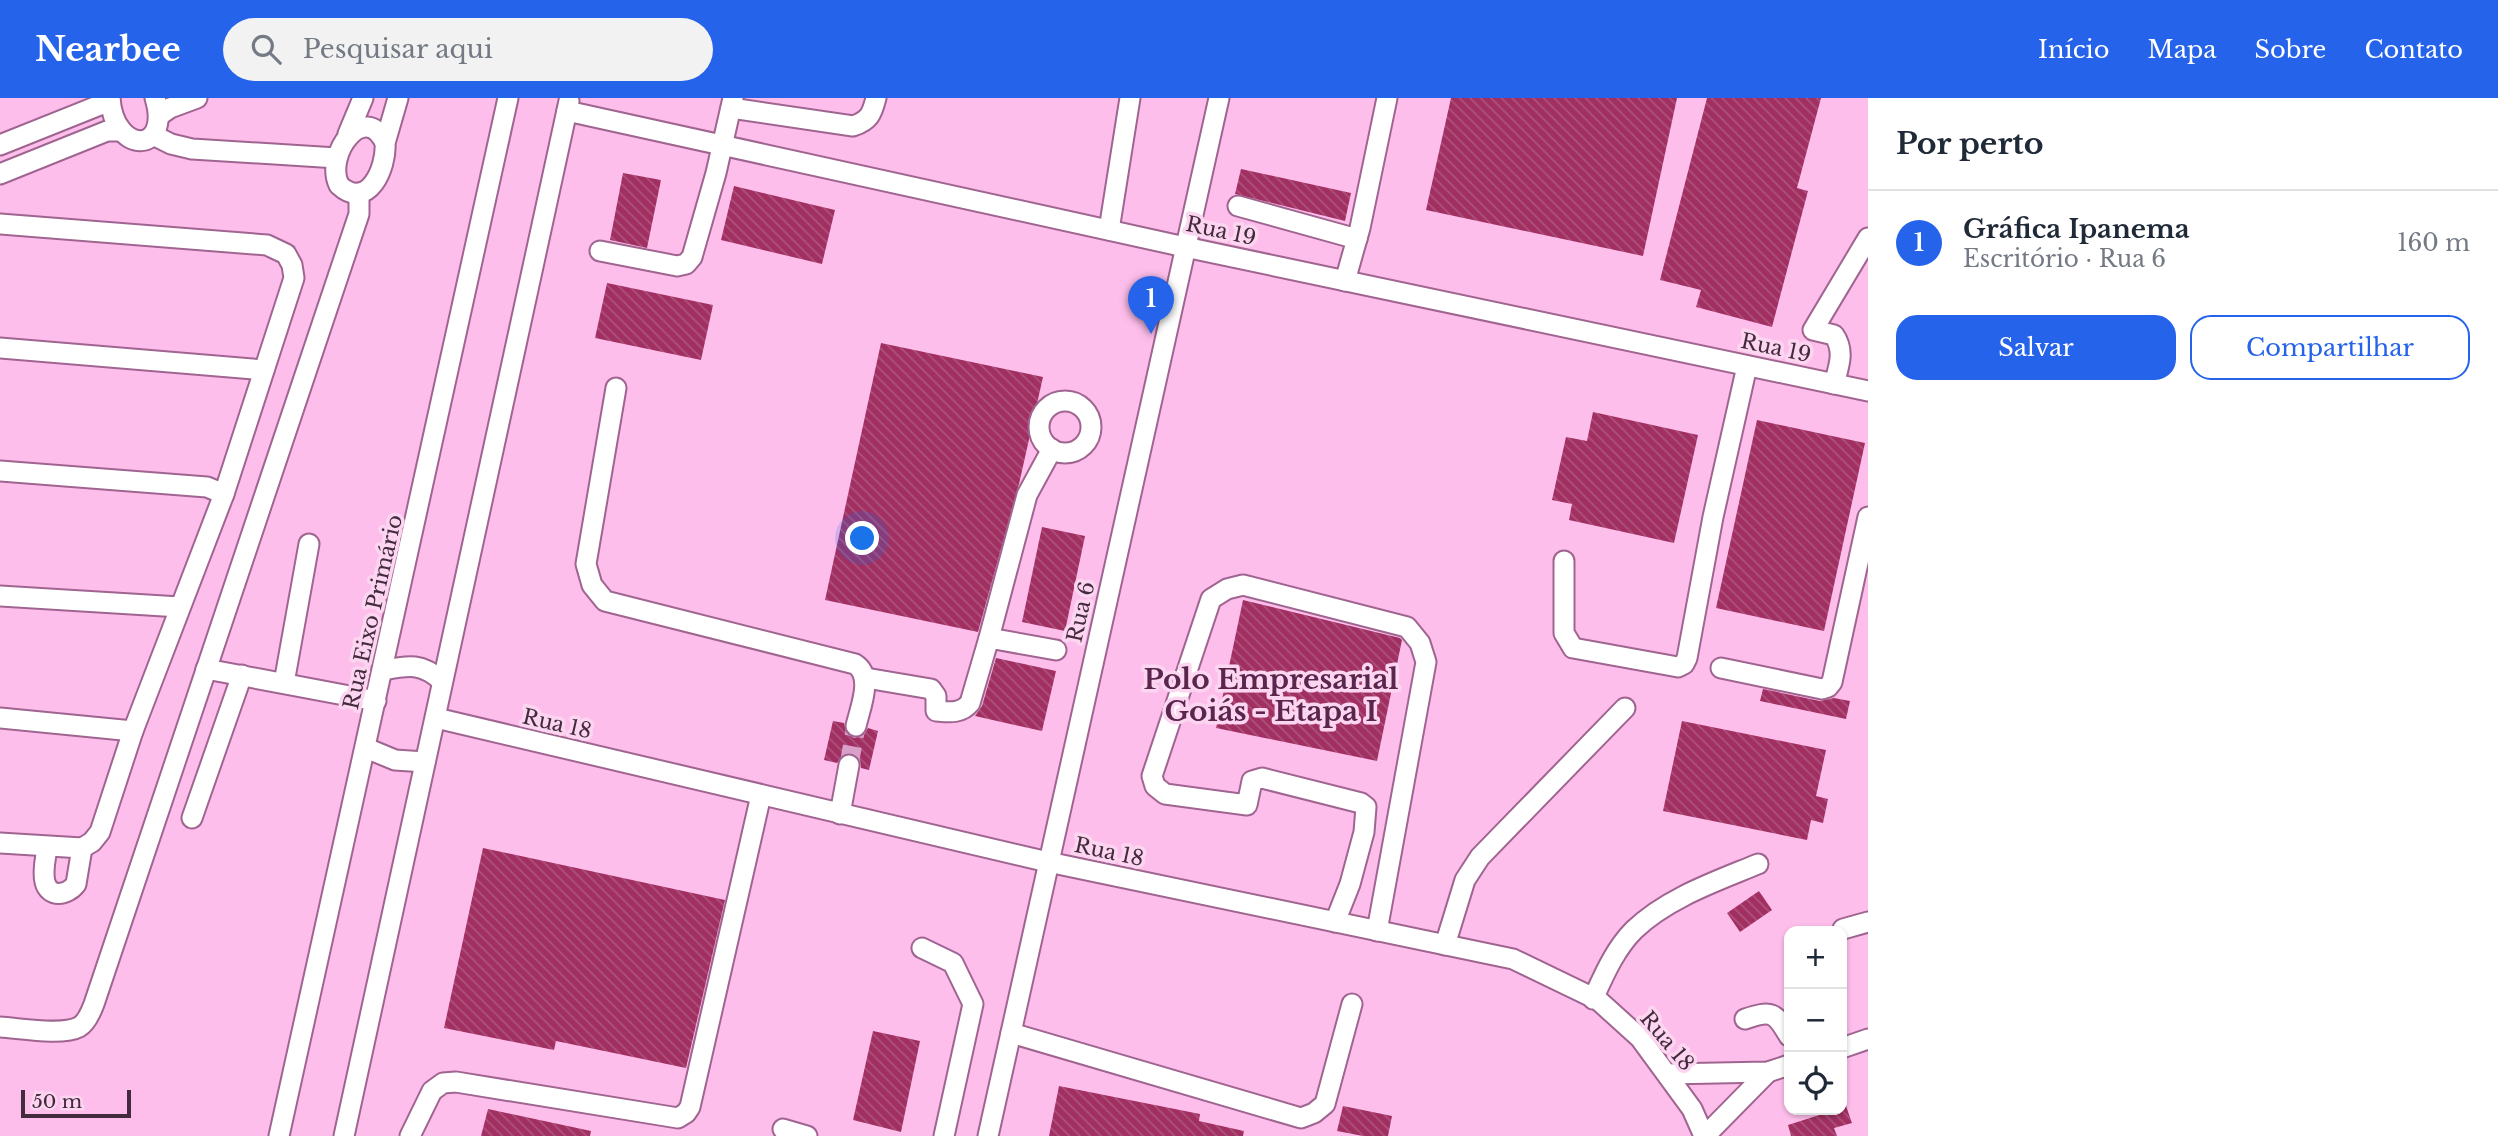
<!DOCTYPE html>
<html lang="pt">
<meta charset="utf-8">
<style>
body{margin:0;font-family:"Libre Baskerville",serif;background:#f2f2f3;color:#1f2937}
.controls{position:absolute;right:21px;bottom:21px;display:grid;overflow:hidden;border-radius:14px;box-shadow:0 2px 5px #0004}
.controls button{width:63px;height:63px;display:grid;place-items:center;padding:0;border:0;border-bottom:2px solid #e0e1e3;background:#fff;color:#1f2937;font:35px sans-serif}
.scale{position:absolute;left:21px;bottom:18px;width:110px;box-sizing:border-box;padding-left:7px;border:4px solid #432a3d;border-top:0;font-size:19px;line-height:24px;white-space:nowrap;color:#432a3d;-webkit-text-stroke:5px #fcd5f0;paint-order:stroke}
.you{position:absolute;left:863px;top:441px;width:24px;height:24px;margin:-18px;border:5px solid #fff;border-radius:50%;background:#1a73e8;box-shadow:0 0 0 10px #1a73e833}
.badge{display:grid;place-items:center;width:46px;height:46px;border-radius:50%;background:#2563eb;color:#fff;font-size:23px;font-weight:700}
.pin{position:absolute;translate:-50% -58px;filter:drop-shadow(0 2px 4px #0008)}
.pin::after{content:'';position:absolute;top:37px;width:24px;height:21px;background:inherit;clip-path:polygon(0 0,100% 0,50% 100%)}
.list{margin:0;padding:0;list-style:none}
h2{display:flex;justify-content:space-between;align-items:center;height:91px;margin:0;padding:0 28px;font-size:30px}
h2 small{font-size:23px;font-weight:400;color:#747a83}
.list li{display:grid;grid-template-columns:46px 1fr auto;gap:21px;align-items:center;box-sizing:border-box;height:105px;padding:0 28px;border-top:2px solid #e0e1e3}
.list b{display:block;font-size:26px;white-space:nowrap}
.list p{margin:0;font-size:23px;white-space:nowrap;color:#747a83}
.list em{font-size:23px;font-style:normal;color:#747a83}
.actions{display:flex;gap:14px;padding:21px 28px}
.actions a{flex:1;padding:16px 0;border:2px solid #2563eb;border-radius:21px;text-align:center;font-size:24px;color:#2563eb}
.actions .main{background:#2563eb;color:#fff}
.icon{flex:none;width:38px;height:38px;fill:none;stroke:currentColor;stroke-width:2;stroke-linecap:round;stroke-linejoin:round}
.map{position:relative;flex:none;width:1868px;height:1038px;overflow:hidden}
header{display:flex;align-items:center;gap:42px;box-sizing:border-box;height:98px;padding:0 35px;background:#2563eb;color:#fff}
header strong{font-size:33px}
nav{display:flex;gap:38px;margin-inline-start:auto;font-size:24px}
.search{width:490px;height:63px;background:#f2f2f3;display:flex;align-items:center;gap:18px;box-sizing:border-box;padding:0 24px;border-radius:38px;color:#747a83;font-size:26px}
main{display:flex}
aside{flex:1;background:#fff}
.map>svg:first-child{display:block}
.building{fill:url(#building-back-hatch)}
.lines{fill:none;stroke-linecap:round;stroke-linejoin:round}
.minor-tunnel{stroke:#d9a0c9;stroke-width:19;stroke-dasharray:19 10;stroke-linecap:butt}
.minor-casing{stroke:#9f6590;stroke-width:23}
.minor{stroke:#fff;stroke-width:19}
.labels{text-anchor:middle;dominant-baseline:central;stroke-width:7;stroke-linejoin:round;paint-order:stroke}
.street-label{font-size:21px;fill:#432a3d;stroke:#fcd5f0}
.district-label{font-size:28px;font-weight:bold;fill:#5a264e;stroke:#fcd5f0}
</style>
<header>
<strong>Nearbee</strong>
<div class="search"><svg class="icon" aria-label="search" viewBox="0 0 24 24"><circle cx="10" cy="10" r="6"/><path d="M15 15l6 6"/></svg>Pesquisar aqui</div>
<nav><a>Início</a><a>Mapa</a><a>Sobre</a><a>Contato</a></nav>
</header>
<main>
<div class="map">
<svg width="1868" height="1038" viewBox="0 0 1868 1038">
<defs>
<pattern id="building-back-hatch" width="6" height="6" patternUnits="userSpaceOnUse" patternTransform="scale(1.75)"><rect width="6" height="6" fill="#a22f62"/><path d="M-1 5l2 2M0 0l6 6M5-1l2 2" fill="none" stroke="#ab537b"/></pattern>
</defs>
<rect width="100%" height="100%" fill="#febeec"/>
<g class="building">
<path d="M 1451,0 L 1677,0 L 1643,158 L 1426,112 Z"/>
<path d="M 1707,0 L 1821,0 L 1797,90 L 1808,93 L 1772,229 L 1696,209 L 1701,192 L 1660,182 Z"/>
<path d="M 1241,71 L 1351,95 L 1345,123 L 1235,96 Z"/>
<path d="M 623,75 L 661,82 L 647,150 L 610,142 Z"/>
<path d="M 734,88 L 835,112 L 822,166 L 721,142 Z"/>
<path d="M 607,185 L 713,207 L 701,262 L 595,240 Z"/>
<path d="M 881,245 L 1043,279 L 1019,386 L 978,534 L 825,502 Z"/>
<path d="M 1593,314 L 1698,337 L 1674,445 L 1569,422 L 1572,406 L 1552,402 L 1566,339 L 1587,343 Z"/>
<path d="M 1757,322 L 1865,345 L 1824,533 L 1716,510 Z"/>
<path d="M 1042,429 L 1085,438 L 1065,533 L 1022,524 Z"/>
<path d="M 1243,502 L 1400,540 L 1402,542 L 1377,663 L 1216,630 Z"/>
<path d="M 996,560 L 1056,573 L 1042,633 L 975,618 L 982,608 Z"/>
<path d="M 1763,591 L 1820,603 L 1834,600 L 1850,603 L 1846,621 L 1760,603 Z"/>
<path d="M 833,623 L 844,625 L 847,636 L 854,640 L 864,637 L 868,630 L 878,633 L 869,672 L 861,670 L 860,662 L 852,655 L 844,656 L 837,665 L 824,662 Z"/>
<path d="M 1682,623 L 1826,652 L 1816,698 L 1828,701 L 1823,725 L 1811,722 L 1807,742 L 1663,713 Z"/>
<path d="M 483,750 L 725,802 L 686,970 L 556,943 L 554,952 L 444,930 Z"/>
<path d="M 1759,793 L 1772,812 L 1740,834 L 1727,815 Z"/>
<path d="M 873,933 L 920,943 L 901,1034 L 853,1022 Z"/>
<path d="M 1059,988 L 1200,1016 L 1199,1023 L 1244,1033 L 1243,1038 L 1049,1038 Z"/>
<path d="M 1343,1008 L 1392,1018 L 1388,1038 L 1363,1038 L 1337,1033 Z"/>
<path d="M 1846,1008 L 1852,1025 L 1834,1030 L 1837,1038 L 1791,1038 L 1788,1027 L 1835,1012 L 1842,1012 L 1842,1009 Z"/>
<path d="M 488,1011 L 591,1033 L 590,1038 L 481,1038 Z"/>
</g>
<g class="lines">
<path class="minor-tunnel" d="M 849,667 L 856,628"/>
<g class="minor-casing">
<g id="minor">
<path d="M 110,0 C 114,57 172,57 155,0"/>
<path d="M 731,10 L 853,28 C 869,23 872,16 876,0"/>
<path d="M 567,13 L 1185,149 L 1868,293"/>
<path d="M 160,17 L 170,10 L 197,0"/>
<path d="M 348,36 L 363,0"/>
<path d="M 153,37 L 171,46 L 192,51 L 337,60"/>
<path d="M 385,45 C 365,2 324,56 339,87 C 368,114 387,69 385,45 L 398,0"/>
<path d="M 0,47 L 110,3"/>
<path d="M 0,76 L 107,33 L 120,33"/>
<path d="M 1238,108 L 1357,141"/>
<path d="M 0,126 L 267,147 L 286,156 L 292,167 L 294,180 L 224,396 L 133,633 L 100,734 L 92,744 L 82,750 L 0,745"/>
<path d="M 1109,132 L 1130,0"/>
<path d="M 600,153 L 677,168 L 686,166 L 692,159 L 716,75 L 733,0"/>
<path d="M 1345,183 L 1360,130 L 1387,0"/>
<path d="M 0,250 L 264,272"/>
<path d="M 1834,286 C 1839,268 1845,253 1834,237 L 1813,232 L 1868,140"/>
<path d="M 616,290 L 586,466 L 592,487 L 605,503 L 855,566 C 874,578 860,610 856,628"/>
<circle cx="1065" cy="329" r="26"/>
<path d="M 0,373 L 207,389 L 224,396"/>
<path d="M 1564,463 L 1564,535 L 1573,550 L 1678,569 L 1684,566 L 1687,560 L 1713,419 L 1747,268"/>
<path d="M 0,498 L 180,509"/>
<path d="M 989,540 L 1027,397 L 1052,351"/>
<path d="M 1721,570 L 1822,591 L 1828,589 L 1832,584 L 1868,419"/>
<path d="M 206,571 L 376,603"/>
<path d="M 384,572 C 409,567 422,565 442,583"/>
<path d="M 866,580 L 931,591 L 936,598 L 936,613 C 949,614 961,616 970,605 L 989,540 L 1056,552"/>
<path d="M 284,585 L 309,446"/>
<path d="M 0,620 L 133,633"/>
<path d="M 436,620 L 1048,764 L 1513,861 L 1598,902 L 1640,940 L 1692,1011 L 1704,1038"/>
<path d="M 366,650 L 395,662 L 425,664"/>
<path d="M 840,716 L 849,667"/>
<path d="M 192,720 L 242,577"/>
<path d="M 47,749 C 46,759 42,773 45,784 C 49,800 67,798 76,786 L 82,750"/>
<path d="M 1335,824 L 1350,786 L 1364,734 L 1366,709 L 1361,705 L 1262,680 L 1252,683 L 1247,707 L 1165,696 L 1155,688 L 1152,678 L 1211,501 L 1227,491 L 1243,487 L 1407,529 L 1420,545 L 1426,564 L 1377,833"/>
<path d="M 1843,831 L 1868,824"/>
<path d="M 1445,847 L 1465,782 L 1480,759 L 1625,610"/>
<path d="M 922,850 L 953,865 L 973,906 L 944,1038"/>
<path d="M 1593,901 C 1604,877 1615,851 1634,832 C 1667,800 1717,783 1758,766"/>
<path d="M 1745,921 C 1772,912 1775,914 1789,938"/>
<path d="M 0,929 C 19,930 62,938 79,929 C 86,925 91,914 94,906 L 359,116 L 359,95"/>
<path d="M 1011,935 L 1301,1020 L 1314,1015 L 1325,1006 L 1352,906"/>
<path d="M 1842,950 L 1868,941"/>
<path d="M 1667,976 L 1768,974 L 1789,967"/>
<path d="M 783,1031 L 807,1038"/>
<path d="M 279,1038 L 508,0"/>
<path d="M 344,1038 L 569,3"/>
<path d="M 410,1038 L 432,993 L 443,985 L 456,984 L 678,1020 L 686,1015 L 690,1009 L 761,697"/>
<path d="M 988,1038 L 1219,0"/>
<path d="M 1705,1038 L 1768,974"/>
</g>
</g>
<use href="#minor" class="minor"/>
</g>
<g class="labels">
<g class="street-label">
<text transform="translate(1221 133) rotate(12)">Rua 19</text>
<text transform="translate(1776 250) rotate(12)">Rua 19</text>
<text transform="translate(373 514) rotate(-77)">Rua Eixo Primário</text>
<text transform="translate(1081 514) rotate(-77)">Rua 6</text>
<text transform="translate(557 626) rotate(13)">Rua 18</text>
<text transform="translate(1109 754) rotate(12)">Rua 18</text>
<text transform="translate(1667 943) rotate(50)">Rua 18</text>
</g>
<g class="district-label">
<text x="1271" y="581">Polo Empresarial<tspan x="1271" dy="32">Goiás - Etapa I</tspan></text>
</g>
</g>
</svg>
<div class="controls">
<button>+</button>
<button>−</button>
<button><svg class="icon" aria-label="locate" viewBox="0 0 24 24"><circle cx="12" cy="12" r="6"/><path d="M12 2v4M12 18v4M2 12h4M18 12h4"/></svg></button>
</div>
<div class="scale">50 m</div>
<div class="you"></div>
<div class="pin badge" style="left:1151px;top:236px">1</div>
</div>
<aside>
<h2>Por perto<small></small></h2>
<ul class="list">
<li><span class="badge">1</span><div><b>Gráfica Ipanema</b><p>Escritório · Rua 6</p></div><em>160 m</em></li>
</ul>
<div class="actions"><a class="main">Salvar</a><a>Compartilhar</a></div>
</aside>
</main>
